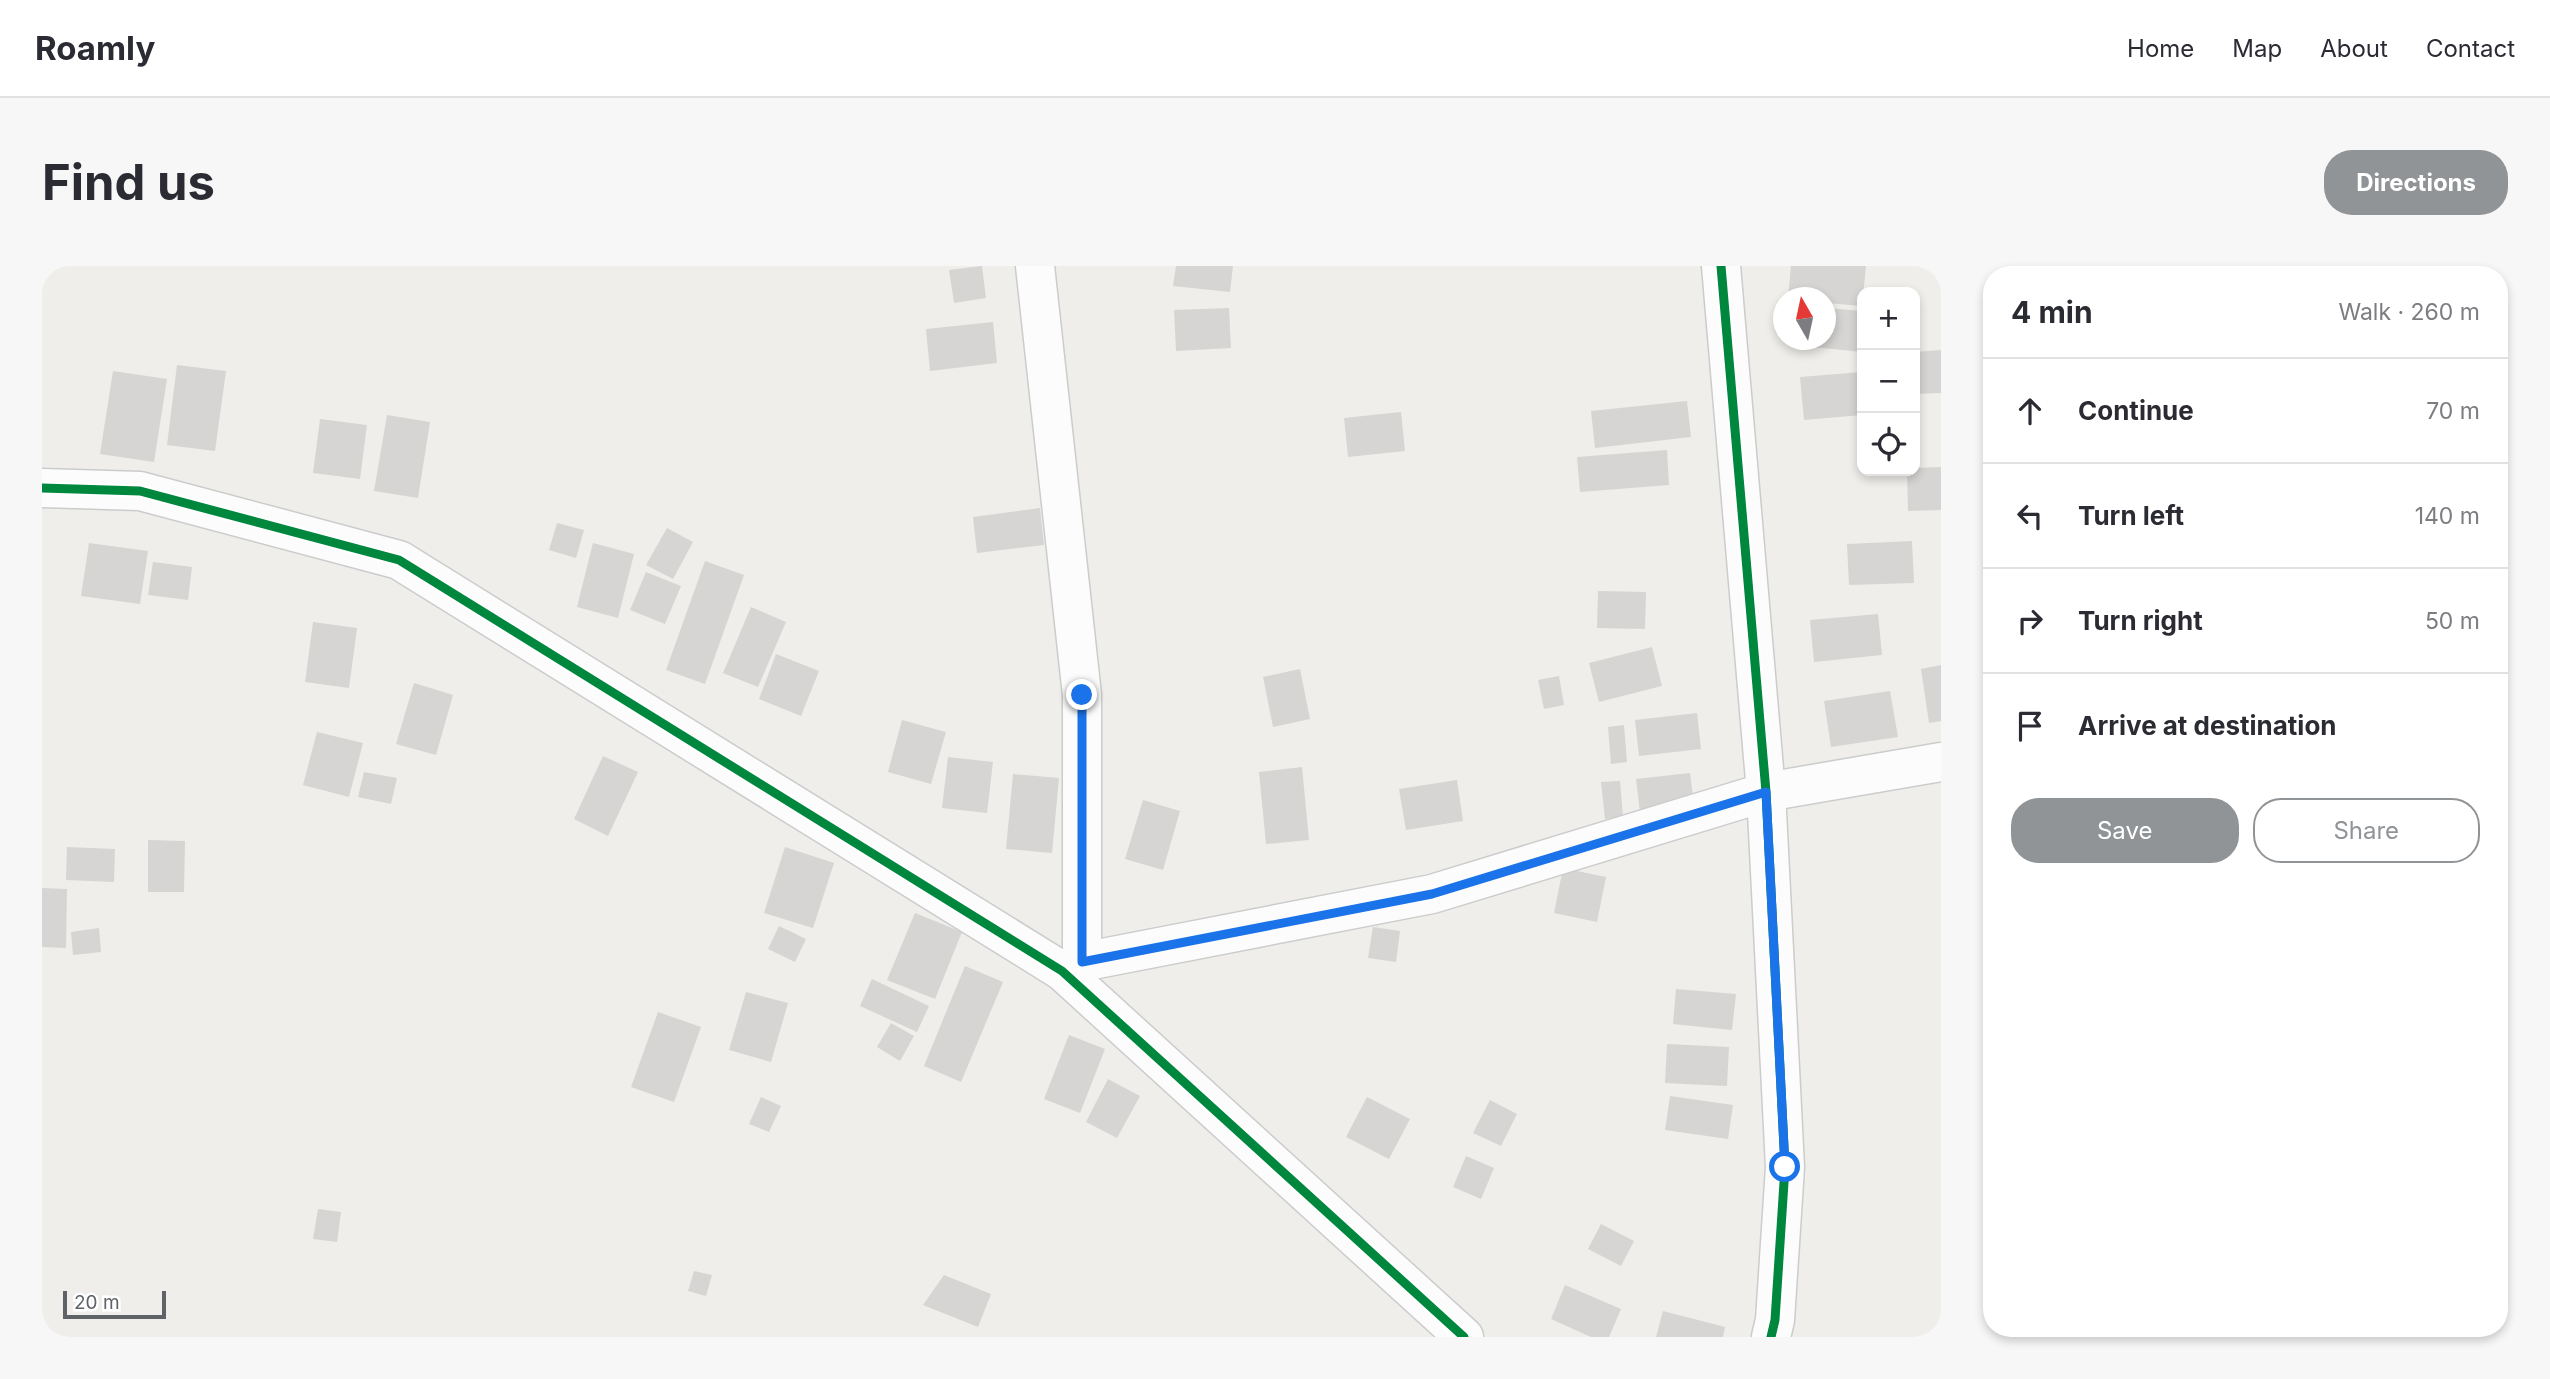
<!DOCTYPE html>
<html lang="en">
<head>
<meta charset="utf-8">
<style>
	body { margin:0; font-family:Inter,sans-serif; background:#f7f7f7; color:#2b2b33 }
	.controls { position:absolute; right:21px; top:21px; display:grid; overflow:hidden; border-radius:14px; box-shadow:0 4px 10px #0003 }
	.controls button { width:63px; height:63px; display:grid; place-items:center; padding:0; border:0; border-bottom:2px solid #e1e1e2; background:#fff; color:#2b2b33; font:35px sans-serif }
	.compass { position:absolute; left:1731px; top:21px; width:63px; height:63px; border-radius:50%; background:#fff; box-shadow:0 4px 10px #0003; rotate:351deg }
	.scale { position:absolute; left:21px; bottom:18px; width:103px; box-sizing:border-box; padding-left:7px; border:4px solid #5f6368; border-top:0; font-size:19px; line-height:24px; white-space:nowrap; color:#5f6368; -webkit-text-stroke:5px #fff; paint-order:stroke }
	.stop { position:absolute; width:21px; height:21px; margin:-16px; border:5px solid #1a73e8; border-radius:50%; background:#fff }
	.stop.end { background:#1a73e8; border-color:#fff; box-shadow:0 2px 7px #0008 }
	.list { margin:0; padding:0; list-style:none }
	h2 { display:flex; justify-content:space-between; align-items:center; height:91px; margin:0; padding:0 28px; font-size:30px }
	h2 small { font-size:23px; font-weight:400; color:#7c7c81 }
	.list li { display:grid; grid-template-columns:46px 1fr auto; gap:21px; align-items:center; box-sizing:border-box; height:105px; padding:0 28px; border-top:2px solid #e1e1e2 }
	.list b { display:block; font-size:26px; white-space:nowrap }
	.list em { font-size:23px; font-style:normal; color:#7c7c81 }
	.actions { display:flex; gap:14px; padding:21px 28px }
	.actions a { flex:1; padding:16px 0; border:2px solid #919496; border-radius:28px; text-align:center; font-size:24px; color:#919496 }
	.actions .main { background:#919496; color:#fff }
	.icon { flex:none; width:38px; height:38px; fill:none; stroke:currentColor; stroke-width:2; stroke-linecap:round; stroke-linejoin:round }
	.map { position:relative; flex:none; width:1899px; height:1071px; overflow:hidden; border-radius:28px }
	header { display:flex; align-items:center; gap:42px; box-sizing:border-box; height:98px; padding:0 35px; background:#fff; border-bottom:2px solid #e1e1e2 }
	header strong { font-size:33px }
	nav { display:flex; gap:38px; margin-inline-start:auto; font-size:24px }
	.intro { display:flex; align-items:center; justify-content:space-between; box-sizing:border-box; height:168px; padding:0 42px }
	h1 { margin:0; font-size:49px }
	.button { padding:18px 32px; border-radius:28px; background:#919496; color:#fff; font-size:24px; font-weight:700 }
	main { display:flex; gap:42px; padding:0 42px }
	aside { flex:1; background:#fff; border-radius:28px; box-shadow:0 4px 10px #0003 }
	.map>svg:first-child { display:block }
	.building { fill:#d6d5d3 }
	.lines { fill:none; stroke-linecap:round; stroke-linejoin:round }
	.minor-casing { stroke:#cbcccc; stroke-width:41 }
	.minor { stroke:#fdfcfc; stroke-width:38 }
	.cycleway-casing { stroke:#fff; stroke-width:13 }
	.cycleway { stroke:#00873e; stroke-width:9 }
	.route { stroke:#1a73e8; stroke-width:9 }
</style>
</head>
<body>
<header>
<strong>Roamly</strong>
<nav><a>Home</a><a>Map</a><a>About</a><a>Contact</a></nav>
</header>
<div class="intro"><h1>Find us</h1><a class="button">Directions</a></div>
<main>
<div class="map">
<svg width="1899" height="1071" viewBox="0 0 1899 1071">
	<rect width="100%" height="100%" fill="#efeeea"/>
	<g class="building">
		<path d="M940 0 944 32 912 37 907 4Z"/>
		<path d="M1134 0H1191L1188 26 1131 20Z"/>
		<path d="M1749 0H1824L1820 40 1784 37V32H1746Z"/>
		<path d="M1187 42 1189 82 1134 85 1132 44Z"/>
		<path d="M1784 42 1820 45V86L1760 80 1761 74H1784Z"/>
		<path d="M951 56 955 97 888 105 884 63Z"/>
		<path d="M1899 84V127L1873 128V86Z"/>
		<path d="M135 99 184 105 173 185 125 179Z"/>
		<path d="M71 105 125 113 112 196 58 188Z"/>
		<path d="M1820 106V149L1762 154 1758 111Z"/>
		<path d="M1645 135 1649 171 1553 182 1549 145Z"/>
		<path d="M1359 146 1363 185 1306 191 1302 152Z"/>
		<path d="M345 149 388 156 376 232 332 225Z"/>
		<path d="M278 153 325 159 318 213 271 207Z"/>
		<path d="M1625 184 1627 219 1538 226 1535 191Z"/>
		<path d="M1899 201V244L1866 245 1865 205H1873V202Z"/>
		<path d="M998 242 1002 279 935 287 931 251Z"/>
		<path d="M515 257 542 264 534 292 507 284Z"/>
		<path d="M625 262 651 276 631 313 604 299Z"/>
		<path d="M1870 275 1872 317 1807 319 1805 278Z"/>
		<path d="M47 277 106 285 98 338 39 330Z"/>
		<path d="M551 277 592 288 576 352 535 341Z"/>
		<path d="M663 295 702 309 663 418 624 404Z"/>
		<path d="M111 296 150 301 146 334 106 329Z"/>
		<path d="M604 306 639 320 623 358 588 344Z"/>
		<path d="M1556 325 1604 326 1603 363 1555 362Z"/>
		<path d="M709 341 744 356 716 421 681 407Z"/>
		<path d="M1836 348 1840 389 1772 396 1768 354Z"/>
		<path d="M271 356 315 362 307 422 263 416Z"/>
		<path d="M1610 381 1620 420 1557 436 1547 397Z"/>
		<path d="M734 388 777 405 759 450 717 433Z"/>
		<path d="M1899 399V455L1887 457 1879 403Z"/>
		<path d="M1258 403 1268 453 1231 461 1221 411Z"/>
		<path d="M1517 410 1522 439 1502 443 1496 414Z"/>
		<path d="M372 417 411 429 394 489 354 478Z"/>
		<path d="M1848 425 1856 471 1789 481 1782 435Z"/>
		<path d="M1655 447 1659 483 1597 490 1593 454Z"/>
		<path d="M860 454 904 466 889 518 846 506Z"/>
		<path d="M1582 459 1585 496 1569 498 1566 461Z"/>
		<path d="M275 466 321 477 307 531 261 519Z"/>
		<path d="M561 490 596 506 566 570 532 553Z"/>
		<path d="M906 491 951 496 945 547 900 542Z"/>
		<path d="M1260 501 1267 574 1224 578 1217 506Z"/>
		<path d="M322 506 355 512 349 538 316 531Z"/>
		<path d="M1648 507 1652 539 1598 546 1594 513Z"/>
		<path d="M971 508 1017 512 1010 587 964 583Z"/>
		<path d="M1415 514 1421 555 1364 564 1357 523Z"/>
		<path d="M1578 515 1581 551 1563 553 1559 516Z"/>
		<path d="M1101 534 1138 545 1121 604 1083 593Z"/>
		<path d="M106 574 143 575 142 626H106Z"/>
		<path d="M25 581 73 583 72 616 24 614Z"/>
		<path d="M743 581 792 597 771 662 722 647Z"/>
		<path d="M1521 602 1564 611 1555 656 1512 647Z"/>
		<path d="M0 622 25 623 24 682 0 681Z"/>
		<path d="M873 647 920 666 893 733 845 714Z"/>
		<path d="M737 660 764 673 753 696 726 683Z"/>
		<path d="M1331 661 1358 665 1354 696 1326 692Z"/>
		<path d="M57 662 59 686 31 689 29 666Z"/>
		<path d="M923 700 961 716 919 816 882 800Z"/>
		<path d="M830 713 887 740 875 766 818 740Z"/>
		<path d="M1634 723 1694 728 1690 764 1631 758Z"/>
		<path d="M704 726 746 737 729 796 687 784Z"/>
		<path d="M616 746 659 761 632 836 589 821Z"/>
		<path d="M849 757 872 770 858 795 835 781Z"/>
		<path d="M1027 769 1063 783 1038 847 1002 833Z"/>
		<path d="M1625 778 1687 781 1685 820 1623 817Z"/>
		<path d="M1066 813 1098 830 1075 872 1044 856Z"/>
		<path d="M1628 830 1691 839 1686 873 1623 864Z"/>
		<path d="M719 831 739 840 727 866 707 858Z"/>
		<path d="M1325 831 1368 853 1347 893 1304 871Z"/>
		<path d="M1448 834 1475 848 1459 880 1431 867Z"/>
		<path d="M1424 890 1452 902 1439 933 1411 921Z"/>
		<path d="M276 943 299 946 295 976 271 973Z"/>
		<path d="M1559 958 1592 975 1579 1000 1546 983Z"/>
		<path d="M652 1005 670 1009 664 1030 646 1025Z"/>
		<path d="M902 1009 949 1028 936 1061 881 1039Z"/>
		<path d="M1523 1019 1579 1043 1567 1071H1549L1509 1053Z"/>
		<path d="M1621 1045 1683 1061 1681 1071H1614Z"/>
	</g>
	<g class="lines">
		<g class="minor-casing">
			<g id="minor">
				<path d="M993 0 1040 429V696"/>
				<path d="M1679 0 1724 526 1743 901 1733 1054 1729 1071"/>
				<path d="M0 222 98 225 357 294 1020 705 1422 1071"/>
				<path d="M1020 705 1040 696 1390 628 1724 526 1899 496"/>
			</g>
		</g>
		<use href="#minor" class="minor"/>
		<g class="cycleway-casing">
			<g id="cycleway">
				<path d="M1679 0 1724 526 1743 901 1733 1054 1729 1071"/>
				<path d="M0 222 98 225 357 294 1020 705 1422 1071"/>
			</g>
		</g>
		<use href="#cycleway" class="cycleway"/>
	</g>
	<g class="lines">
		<path class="route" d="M1040 429V696L1390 628 1724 526 1743 901"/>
	</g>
</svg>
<div class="controls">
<button>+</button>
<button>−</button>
<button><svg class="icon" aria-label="locate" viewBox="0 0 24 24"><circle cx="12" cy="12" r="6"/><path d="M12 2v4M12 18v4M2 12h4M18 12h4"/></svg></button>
</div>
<svg class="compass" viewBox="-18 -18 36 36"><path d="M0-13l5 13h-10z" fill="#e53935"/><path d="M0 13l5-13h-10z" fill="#7c7c81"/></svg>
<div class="scale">20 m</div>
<div class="stop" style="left:1743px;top:901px"></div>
<div class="stop end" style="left:1040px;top:429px"></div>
</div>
<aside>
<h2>4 min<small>Walk · 260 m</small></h2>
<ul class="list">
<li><svg class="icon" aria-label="ahead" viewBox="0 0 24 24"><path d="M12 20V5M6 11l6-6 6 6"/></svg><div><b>Continue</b></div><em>70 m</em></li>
<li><svg class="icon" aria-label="left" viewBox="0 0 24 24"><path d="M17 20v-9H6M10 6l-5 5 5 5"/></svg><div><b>Turn left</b></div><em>140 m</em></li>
<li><svg class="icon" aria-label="right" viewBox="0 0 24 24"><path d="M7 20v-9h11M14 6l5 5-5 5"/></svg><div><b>Turn right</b></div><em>50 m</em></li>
<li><svg class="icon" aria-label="arrive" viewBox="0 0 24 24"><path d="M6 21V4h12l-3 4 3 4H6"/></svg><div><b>Arrive at destination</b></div></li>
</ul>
<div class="actions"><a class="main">Save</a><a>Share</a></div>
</aside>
</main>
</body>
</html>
